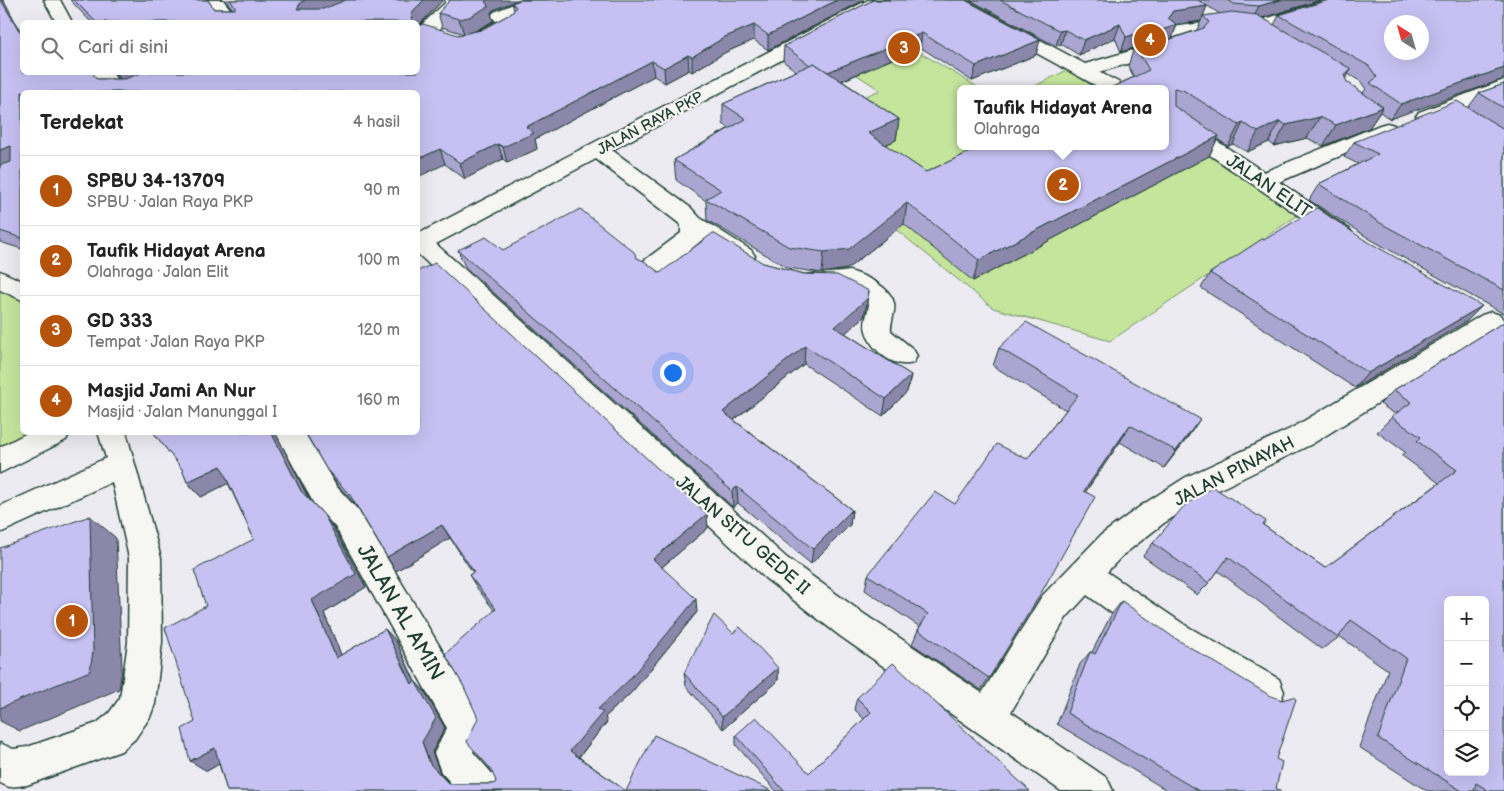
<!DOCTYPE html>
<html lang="id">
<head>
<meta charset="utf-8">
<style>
	body { margin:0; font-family:"Balsamiq Sans",sans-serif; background:#f2f2f2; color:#222 }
	.controls { position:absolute; right:15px; bottom:15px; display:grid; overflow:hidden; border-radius:8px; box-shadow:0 5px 20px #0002 }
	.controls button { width:45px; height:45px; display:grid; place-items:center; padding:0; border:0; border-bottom:1px solid #e0e0e0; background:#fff; color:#222; font:25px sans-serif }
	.compass { position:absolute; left:1384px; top:15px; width:45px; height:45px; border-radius:50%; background:#fff; box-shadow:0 5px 20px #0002; rotate:323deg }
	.you { position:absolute; left:672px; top:372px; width:18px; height:18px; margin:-12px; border:4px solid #fff; border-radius:50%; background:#1a73e8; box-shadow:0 0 0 8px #1a73e833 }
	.badge { display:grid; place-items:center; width:32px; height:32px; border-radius:50%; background:#b45309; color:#fff; font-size:16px; font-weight:700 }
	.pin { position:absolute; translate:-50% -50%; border:2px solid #fff; box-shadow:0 1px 5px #0006 }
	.popup { position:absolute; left:957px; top:85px; width:212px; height:65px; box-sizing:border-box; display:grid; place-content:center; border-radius:8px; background:#fff; filter:drop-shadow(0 1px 4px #0005); font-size:16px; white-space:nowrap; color:#767676 }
	.popup b { font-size:19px; color:#222 }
	.popup::after { content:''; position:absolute; left:50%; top:100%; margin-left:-10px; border:10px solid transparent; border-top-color:#fff }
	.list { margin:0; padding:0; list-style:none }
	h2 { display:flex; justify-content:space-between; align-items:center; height:65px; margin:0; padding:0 20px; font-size:21px }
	h2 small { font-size:16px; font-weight:400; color:#767676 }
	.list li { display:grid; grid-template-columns:32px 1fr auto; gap:15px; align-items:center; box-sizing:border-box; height:70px; padding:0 20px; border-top:1px solid #e0e0e0 }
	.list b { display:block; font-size:19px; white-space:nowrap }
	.list p { margin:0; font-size:16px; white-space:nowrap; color:#767676 }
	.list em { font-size:16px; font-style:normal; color:#767676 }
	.icon { flex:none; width:28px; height:28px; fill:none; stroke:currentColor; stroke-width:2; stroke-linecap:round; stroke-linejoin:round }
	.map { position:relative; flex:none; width:1504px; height:791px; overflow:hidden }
	.search { position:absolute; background:#fff; box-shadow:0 5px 20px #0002; left:20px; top:20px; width:400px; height:55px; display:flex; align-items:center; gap:12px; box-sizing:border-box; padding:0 18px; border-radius:8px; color:#767676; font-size:19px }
	.panel { position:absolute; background:#fff; box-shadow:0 5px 20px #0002; left:20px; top:90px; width:400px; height:345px; border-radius:8px }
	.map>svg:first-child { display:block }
	.green { fill:#c5e59d; stroke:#729168 }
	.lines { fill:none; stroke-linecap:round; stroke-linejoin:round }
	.minor-casing { stroke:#1f3d34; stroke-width:3 }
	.minor { fill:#f6f6f2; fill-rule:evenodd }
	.wall { fill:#aba6d1; stroke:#1f3d34; fill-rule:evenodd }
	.shaded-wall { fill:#8b87aa; stroke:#1f3d34 }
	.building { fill:#c7c1f3; stroke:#1f3d34; fill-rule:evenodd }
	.labels { text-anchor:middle; stroke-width:4.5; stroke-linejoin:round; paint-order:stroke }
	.far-street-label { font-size:15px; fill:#1f3d34; stroke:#f6f6f2 }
	.street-label { font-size:18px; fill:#1f3d34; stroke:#f6f6f2 }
	.near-street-label { font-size:21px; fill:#1f3d34; stroke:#f6f6f2 }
</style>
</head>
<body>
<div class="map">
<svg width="1504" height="791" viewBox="0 0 1504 791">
	<rect width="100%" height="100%" fill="#edebf2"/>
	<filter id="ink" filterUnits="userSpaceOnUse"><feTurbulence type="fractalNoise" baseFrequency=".02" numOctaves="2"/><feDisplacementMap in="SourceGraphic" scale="10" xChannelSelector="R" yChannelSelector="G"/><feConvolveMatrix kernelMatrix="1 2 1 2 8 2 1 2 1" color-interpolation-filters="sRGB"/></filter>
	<g filter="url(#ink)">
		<g class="green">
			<path d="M874 25 981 89H960V146H1166V129L1303 212 1110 341 993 308 851 193 817 117 880 90 816 48Z"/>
			<path d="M1067 70 1098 89H1028H1029Z"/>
			<path d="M0 271 22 280V432L33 433 0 449Z"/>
		</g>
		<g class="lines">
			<g class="minor-casing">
				<g id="minor">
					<path d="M44 0H60L72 22H56Z"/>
					<path d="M206 0H223L241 22H223Z"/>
					<path d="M445 0H461L462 4C453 18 435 37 418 40V28L445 3Z"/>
					<path d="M523 0H546L544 4 512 17 517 22 514 26 488 40H476L473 36 476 32 496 21 491 16 494 12Z"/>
					<path d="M868 0H889L887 4 612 150 691 208 700 218 751 250 755 256 751 262C733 267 717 250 702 240L659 275 650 277 641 275 638 269 641 263 681 233V225L596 159 436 244 787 558 864 614 982 693 1042 596 1101 535 1142 505 1186 477 1292 428 1482 315 1491 312 1500 315 1504 321 1500 327 1312 444 1208 495 1164 523 1123 555 1107 572 1185 625 1279 679 1284 692 1279 705 1266 710 1253 705 1161 649 1087 595 1066 618 1011 712 1107 778 1113 791H1061L840 636 765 578 418 254V234Z"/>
					<path d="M945 0H966L1085 64 1137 49 1143 51 1175 41 1164 32 1167 28 1173 27 1223 20 1252 23 1327 0H1352L1350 4 1252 33 1223 30 1190 35 1198 42 1195 46 1150 61H1137L1099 72 1124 85 1126 89H1102L947 4Z"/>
					<path d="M92 72H111L127 92H107Z"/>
					<path d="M1504 80V93L1433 120 1426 122 1419 120 1416 116 1419 112Z"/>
					<path d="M1166 110 1173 112 1264 172 1380 125 1387 123 1394 125 1397 129 1394 133 1279 182 1349 229 1353 234 1349 239 1341 242 1333 239 1166 125Z"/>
					<path d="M0 271 22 281V300L0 290Z"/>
					<path d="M849 271C864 275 890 286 894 303 896 312 890 322 891 331L913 349 917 356 913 363C895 369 871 351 866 331 863 323 868 313 869 304L863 298 846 288C831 292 817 292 801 288L798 282 801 276C817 272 833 274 849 271Z"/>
					<path d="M29 432H70L66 440 0 473V447Z"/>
					<path d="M98 432H126L161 558 162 642 155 704 150 717 135 739 121 751 27 785 9 787 0 783V743L13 749 27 747 97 723 109 713 120 698 128 642 129 558 112 482 0 533V506L106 458Z"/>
					<path d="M275 432H304L336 486 358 510 470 697 484 729 473 752 496 778 502 791H458L441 772 434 753 447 728 444 723 336 528 314 504Z"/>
				</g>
			</g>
			<use href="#minor" class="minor"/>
		</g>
		<g class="wall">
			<path d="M0 0H3L7 6 22 72 97 79H119L114 72H292L300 74 305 72H418L458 35 464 34 442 27 438 13 493 10 491 13 493 21 474 31 481 30 512 13 514 10 512 3 864 0 768 50 754 40 726 52 692 72 689 70 665 83 654 76 535 139 537 149 507 163 503 159 465 179 445 164 418 92H22V249L0 242Z"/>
			<path d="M70 0H208L214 9H233L225 0H443L418 26V22H91Z"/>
			<path d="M873 0 1036 55 972 81 920 47 842 81 899 119 896 140 885 145 926 172 1134 77 1128 66 1134 48 1121 52 1115 38 1079 55 1061 44 1056 46 970 0H1321L1262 18 1274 25 1279 15 1504 0 1390 119 1380 112 1369 128 1323 146 1307 138 1274 146 1269 142 1247 152 1233 144 1228 146 1217 139 1209 156 973 281 904 224 847 269 822 273 788 268 707 220 706 201 676 180 674 160 729 128 723 124V104L796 71 783 61 784 46ZM1206 5 1220 14 1203 16 1207 6ZM1201 21 1197 30 1172 38 1177 25H1176ZM1348 74 1360 81 1366 89 1363 93 1347 82 1345 79Z"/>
			<path d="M1504 84V314L1370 239 1309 200 1319 184 1358 164 1344 157 1354 142 1468 108 1479 93Z"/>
			<path d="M1264 240 1467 321 1355 388 1201 288 1210 273Z"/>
			<path d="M458 250H503L637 258 660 273 763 263 869 291 864 317 845 333 911 375 907 392 883 416 804 364 734 420 852 510 850 525 811 564 738 503 733 507 465 267Z"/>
			<path d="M1504 322V791H1427L1359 747 1388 670 1339 636 1338 638 1322 649 1218 571 1209 583 1197 595 1143 556 1153 543 1263 525 1325 568 1439 483 1401 455 1405 452 1377 432 1395 414 1380 404 1394 390Z"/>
			<path d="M999 348 1188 437 1164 468 1120 442 1086 491 1041 593 981 690 912 644 918 630 920 627 865 590 868 575 955 504 1027 459 1066 410 993 366Z"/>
			<path d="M153 432H275L310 500 324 515 334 529 366 587 324 613 341 655 385 629 396 641 415 681 425 692 445 728 432 752 440 773 450 784H494L496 781 478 718 494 610 477 588 469 575 473 573 450 538 396 571 355 504 338 485 327 470 708 528 662 567 697 612 632 692 605 717 607 722 579 757 626 791H772H227L219 764 207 771 195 722 206 606 254 539 228 483 201 497 187 482 182 469Z"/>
			<path d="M1122 601 1276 759V788L1281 791H1168L1057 724 1080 664 1090 652H1092L1111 615Z"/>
			<path d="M733 633 778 668V681L723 729 686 686 684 673Z"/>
			<path d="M857 698 1030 791H776L736 745V735L809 773 864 719 854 709Z"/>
		</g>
		<g class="shaded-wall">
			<path d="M1 0H3L7 6 22 34V36L18 29Z"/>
			<path d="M305 0H347L304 22 297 9 301 2Z"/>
			<path d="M424 0H443L418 26V22H411L412 12Z"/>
			<path d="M487 0H518L493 10 491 13 493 21 473 32 464 34 459 19Z"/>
			<path d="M837 0H864L768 50V35Z"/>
			<path d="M1280 0H1321L1252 21 1259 6Z"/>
			<path d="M1207 6 1201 21 1167 26 1177 25 1171 40 1143 49 1149 34 1168 18 1173 11Z"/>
			<path d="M1120 24 1115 38 1079 55 1084 40Z"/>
			<path d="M754 25V40L726 52 692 72V57L725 37Z"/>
			<path d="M1065 30 1061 44 1056 46 1060 31Z"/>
			<path d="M1142 32 1136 47 1135 46 1134 48 1121 52 1126 37Z"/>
			<path d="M922 33 920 47 822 89 823 74Z"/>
			<path d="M1040 40 1036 55 972 81 976 66Z"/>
			<path d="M688 55 689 70 665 83 664 68Z"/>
			<path d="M652 61 654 76 535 139 537 149 507 163 503 147 526 127Z"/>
			<path d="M1504 68V79L1390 119 1401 104Z"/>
			<path d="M1351 69 1339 90 1344 75Z"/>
			<path d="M116 72H149L122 82Z"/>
			<path d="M1383 107 1369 128 1323 146 1336 125Z"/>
			<path d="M1320 117 1307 138 1274 146 1286 125Z"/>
			<path d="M899 119 896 140 865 154 868 133Z"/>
			<path d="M1280 121 1269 142 1247 152 1258 132Z"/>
			<path d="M1243 123 1233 144 1228 146 1239 125Z"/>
			<path d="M1219 136 1209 156 973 281 979 260Z"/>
			<path d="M498 144 503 159 465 179 460 163Z"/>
			<path d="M11 146 22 161 0 169V150Z"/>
			<path d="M440 149 445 164 418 177V159Z"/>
			<path d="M907 203 904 224 847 269 822 273 824 252Z"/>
			<path d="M869 291 864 317 833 344 835 327Z"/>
			<path d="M1482 306 1467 321 1355 388 1368 373Z"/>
			<path d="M805 346 804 364 724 428 723 412Z"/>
			<path d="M911 375 907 392 883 416 886 399Z"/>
			<path d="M1200 419 1188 437 1164 468 1176 451Z"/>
			<path d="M1130 425 1120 442 1075 507 1084 491Z"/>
			<path d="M271 432H275L312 505 301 491Z"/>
			<path d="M221 466 233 481 201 497 187 482Z"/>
			<path d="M737 487 738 503 733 507 732 491Z"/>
			<path d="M852 510 850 525 811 564 813 549Z"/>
			<path d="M707 514 708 528 656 572 653 559Z"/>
			<path d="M324 515 334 529 366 587 324 613 347 669 336 658 312 600Z"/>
			<path d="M90 516 116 538 122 669 119 689 20 731 0 721V708Z"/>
			<path d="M442 525 450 538 396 571 387 557Z"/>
			<path d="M696 599 697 612 632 692 605 717 607 722 576 760 570 751 598 709Z"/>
			<path d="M385 629 396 641 421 695 412 684Z"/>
			<path d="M778 668V681L723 729 722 717Z"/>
			<path d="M415 681 425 692 445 728 432 752 440 773 456 791 430 764 422 742Z"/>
			<path d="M215 748 231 757 207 771 190 761Z"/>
		</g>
		<g class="building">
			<path d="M0 0H1L18 29 22 34V72H92L97 79H125L144 72H292L300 74 307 72H418V26L423 24 458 35 481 30 512 13 516 7 512 3 520 0H837L768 35 754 25 725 37 692 57 688 55 664 68 652 61 526 127 534 133 503 147 498 144 460 163 440 149 418 159V92H22V238L0 231V165L11 162V146L0 150Z"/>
			<path d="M74 0H208L214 9H235V6L230 0H305L301 2 297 9H323L346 0H424L412 12 411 22H96Z"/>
			<path d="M450 0H487L485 2 489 6 469 17 459 19 438 13Z"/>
			<path d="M873 0H965L1040 40 976 66 922 33 828 72 814 63 810 65 784 46Z"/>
			<path d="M1000 0H1198L1207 6 1173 11 1168 18 1177 25 1149 34 1142 32 1126 37 1120 24 1084 40 1065 30 1060 31Z"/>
			<path d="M1228 0H1280L1259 6 1234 4Z"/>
			<path d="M1329 0H1504V68L1401 104 1370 83 1377 77 1369 66 1279 15ZM1392 22H1422V52H1392Z"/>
			<path d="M1232 12 1257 15 1351 69 1344 75 1347 82 1383 107 1336 125 1320 117 1286 125 1280 121 1258 132 1243 123 1239 125 1183 90 1174 88V106L1219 136 979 260 907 203 849 249 824 252 789 247 706 199 721 190 674 160 746 119 723 104 814 63 899 119 868 133 926 172 983 146H1166V89H1109L1149 70 1135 46 1159 43 1204 28 1209 22 1203 16Z"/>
			<path d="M1504 84V108L1479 93Z"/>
			<path d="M1457 101 1504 129V290L1382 224 1319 184 1378 154 1354 142Z"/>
			<path d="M1317 208 1363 239 1482 306 1368 373 1210 273 1262 239 1264 240Z"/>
			<path d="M580 209 634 252 637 258 644 261 660 273 713 233 763 263 804 274 837 275 869 291 867 299 835 327 911 375 886 399 805 346 723 412 852 510 813 549 737 487 732 491 458 250 486 237 503 250Z"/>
			<path d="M435 263 707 514 653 559 696 599 628 681 598 709 603 712 570 751 626 791 654 735 772 791H227L215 748 190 761 182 729 195 722 165 628 206 606 194 570 254 539 221 466 187 482 182 469 153 432H271L301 491 324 515 356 574 312 600 336 658 385 629 412 684 415 681 436 718 422 742 430 764 449 784H494L496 781 490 768 467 742 478 718 463 685 445 654 496 609 469 575 474 572 442 525 387 557 350 495 327 470 305 432H418V271Z"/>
			<path d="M1026 322 1200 419 1176 451 1130 425 1084 491 1095 497 1041 593 989 678 918 630 928 614 868 575 935 492 955 504 997 444 1027 459 1078 395 999 348Z"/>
			<path d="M1504 322V791H1489L1476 783 1474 791H1462L1378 738 1406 658 1351 620 1338 638 1228 557 1209 583 1153 543 1184 506 1213 487 1266 521 1263 525 1325 568 1457 470 1417 441 1421 437 1391 417 1412 402 1394 390ZM1448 600H1485V772H1448Z"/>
			<path d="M90 516 93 651 90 671 0 708V548Z"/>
			<path d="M1122 601 1173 637 1269 695 1282 700 1293 697 1296 699 1276 759 1282 762 1276 788 1281 791H1199L1067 713 1090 652 1095 654Z"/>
			<path d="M714 615 733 633 740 627 778 668 722 717 684 673Z"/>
			<path d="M893 663 1030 791H883L882 790 881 791H784L736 735 756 717 809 773 871 712 857 698Z"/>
		</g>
	</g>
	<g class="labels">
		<g class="far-street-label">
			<text transform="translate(650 123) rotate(-28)" y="5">JALAN RAYA PKP</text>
		</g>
		<g class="street-label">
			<text transform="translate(1269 186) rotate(34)" y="6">JALAN ELIT</text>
			<text transform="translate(1234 471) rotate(-27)" y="6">JALAN PINAYAH</text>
			<text transform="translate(743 535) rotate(41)" y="6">JALAN SITU GEDE II</text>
		</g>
		<g class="near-street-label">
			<text transform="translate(401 612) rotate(60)" y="7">JALAN AL AMIN</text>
		</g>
	</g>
</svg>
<div class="controls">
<button>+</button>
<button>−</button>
<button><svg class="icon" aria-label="locate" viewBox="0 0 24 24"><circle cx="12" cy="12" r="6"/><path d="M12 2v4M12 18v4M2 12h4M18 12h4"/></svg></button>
<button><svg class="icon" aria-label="layers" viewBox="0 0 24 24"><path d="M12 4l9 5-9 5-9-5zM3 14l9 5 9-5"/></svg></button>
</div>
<svg class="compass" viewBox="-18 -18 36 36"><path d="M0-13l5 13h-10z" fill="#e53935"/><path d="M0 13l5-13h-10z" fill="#767676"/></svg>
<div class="you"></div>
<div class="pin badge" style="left:72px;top:621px">1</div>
<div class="pin badge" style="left:1063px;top:185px">2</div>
<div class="popup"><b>Taufik Hidayat Arena</b>Olahraga</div>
<div class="pin badge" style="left:904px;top:48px">3</div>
<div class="pin badge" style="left:1150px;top:40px">4</div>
<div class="search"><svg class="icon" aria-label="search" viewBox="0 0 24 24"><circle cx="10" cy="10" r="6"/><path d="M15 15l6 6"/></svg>Cari di sini</div>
<section class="panel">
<h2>Terdekat<small>4 hasil</small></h2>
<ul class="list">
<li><span class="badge">1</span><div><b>SPBU 34-13709</b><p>SPBU · Jalan Raya PKP</p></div><em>90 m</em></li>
<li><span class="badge">2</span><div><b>Taufik Hidayat Arena</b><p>Olahraga · Jalan Elit</p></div><em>100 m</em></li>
<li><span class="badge">3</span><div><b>GD 333</b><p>Tempat · Jalan Raya PKP</p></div><em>120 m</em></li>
<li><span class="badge">4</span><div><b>Masjid Jami An Nur</b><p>Masjid · Jalan Manunggal I</p></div><em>160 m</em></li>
</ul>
</section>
</div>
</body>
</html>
